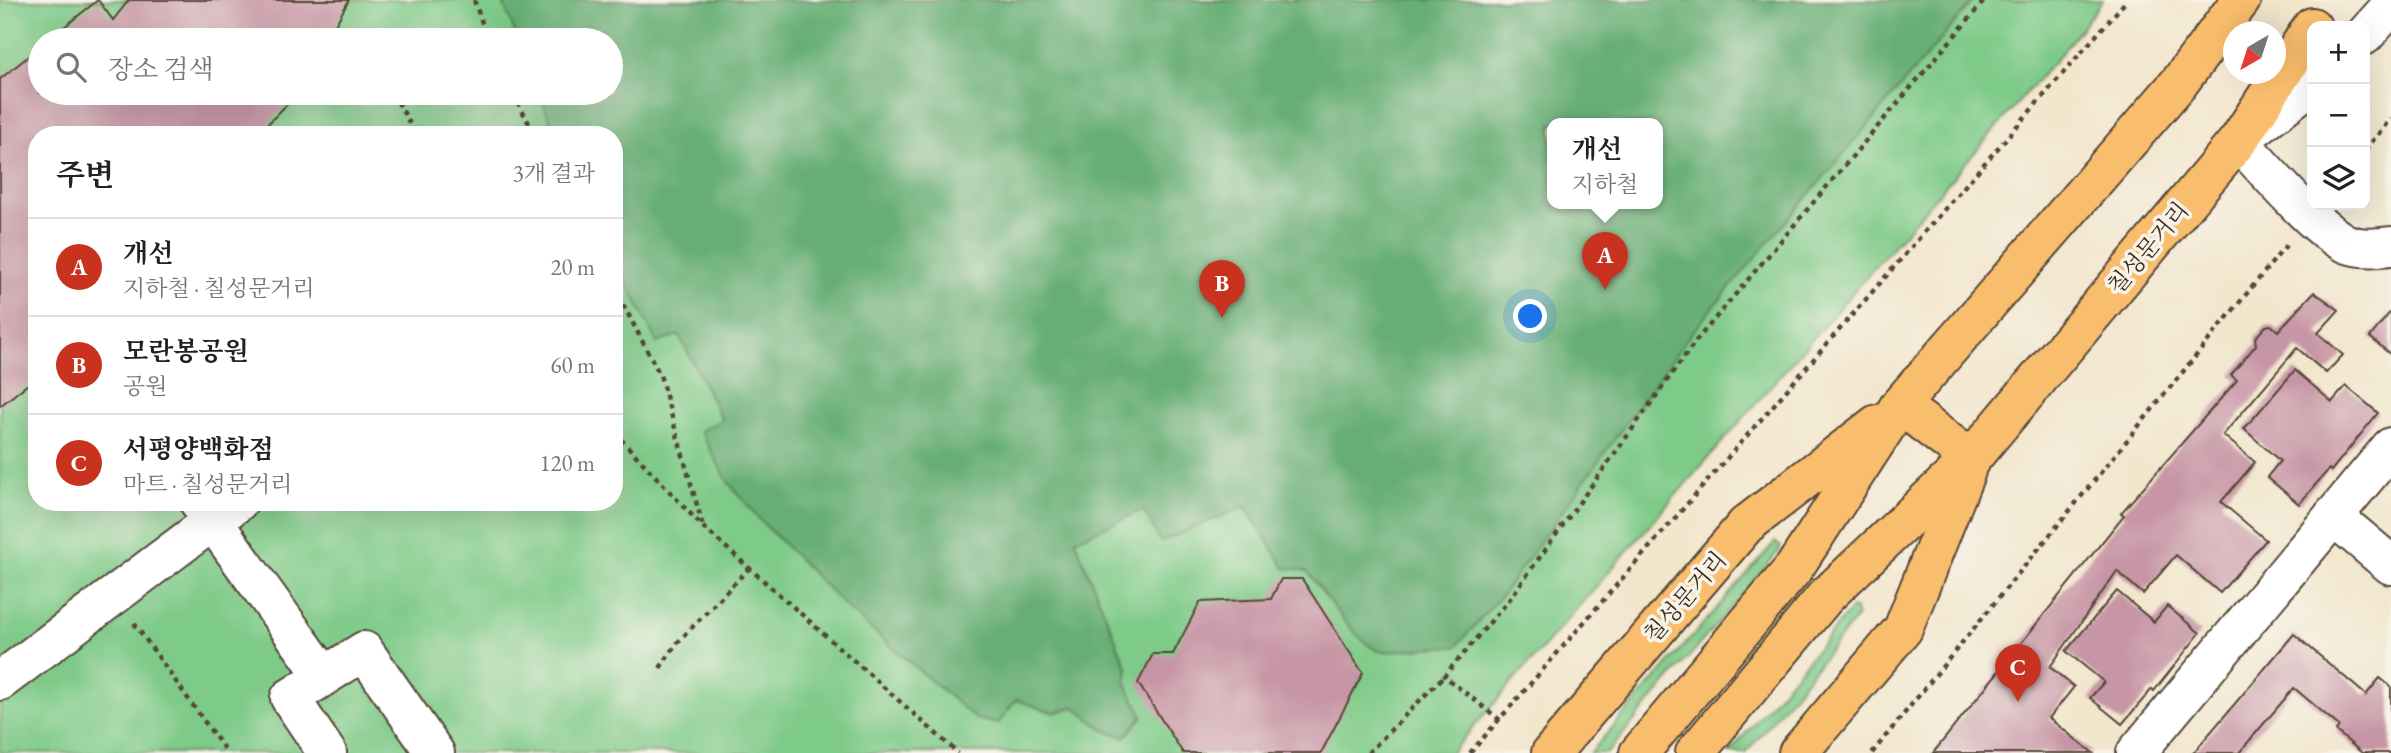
<!DOCTYPE html>
<html lang="ko">
<head>
<meta charset="utf-8">
<style>
	body { margin:0; font-family:"EB Garamond","Noto Serif KR",serif; background:#f2f2f2; color:#222 }
	.controls { position:absolute; right:21px; top:21px; display:grid; overflow:hidden; border-radius:14px; box-shadow:0 7px 28px #0002 }
	.controls button { width:63px; height:63px; display:grid; place-items:center; padding:0; border:0; border-bottom:2px solid #e0e0e0; background:#fff; color:#222; font:35px sans-serif }
	.compass { position:absolute; left:2223px; top:21px; width:63px; height:63px; border-radius:50%; background:#fff; box-shadow:0 7px 28px #0002; rotate:219deg }
	.you { position:absolute; left:1531px; top:317px; width:24px; height:24px; margin:-18px; border:5px solid #fff; border-radius:50%; background:#1a73e8; box-shadow:0 0 0 10px #1a73e833 }
	.badge { display:grid; place-items:center; width:46px; height:46px; border-radius:50%; background:#c8321e; color:#fff; font-size:23px; font-weight:700 }
	.pin { position:absolute; translate:-50% -58px; filter:drop-shadow(0 2px 4px #0008) }
	.pin::after { content:''; position:absolute; top:37px; width:24px; height:21px; background:inherit; clip-path:polygon(0 0,100% 0,50% 100%) }
	.popup { position:absolute; left:1547px; top:118px; width:116px; height:91px; box-sizing:border-box; display:grid; place-content:center; border-radius:14px; background:#fff; filter:drop-shadow(0 2px 5px #0005); font-size:23px; white-space:nowrap; color:#767676 }
	.popup b { font-size:26px; color:#222 }
	.popup::after { content:''; position:absolute; left:50%; top:100%; margin-left:-14px; border:14px solid transparent; border-top-color:#fff }
	.list { margin:0; padding:0; list-style:none }
	h2 { display:flex; justify-content:space-between; align-items:center; height:91px; margin:0; padding:0 28px; font-size:30px }
	h2 small { font-size:23px; font-weight:400; color:#767676 }
	.list li { display:grid; grid-template-columns:46px 1fr auto; gap:21px; align-items:center; box-sizing:border-box; height:98px; padding:0 28px; border-top:2px solid #e0e0e0 }
	.list b { display:block; font-size:26px; white-space:nowrap }
	.list p { margin:0; font-size:23px; white-space:nowrap; color:#767676 }
	.list em { font-size:23px; font-style:normal; color:#767676 }
	.icon { flex:none; width:38px; height:38px; fill:none; stroke:currentColor; stroke-width:2; stroke-linecap:round; stroke-linejoin:round }
	.map { position:relative; flex:none; width:2391px; height:753px; overflow:hidden }
	.search { position:absolute; background:#fff; box-shadow:0 7px 28px #0002; left:28px; top:28px; width:595px; height:77px; display:flex; align-items:center; gap:18px; box-sizing:border-box; padding:0 24px; border-radius:38px; color:#767676; font-size:26px }
	.panel { position:absolute; background:#fff; box-shadow:0 7px 28px #0002; left:28px; top:126px; width:595px; height:385px; border-radius:28px }
	.map>svg:first-child { display:block }
	.green { fill:#7eca88; stroke:#5c7a53; stroke-width:2; fill-rule:evenodd }
	.forest { fill:#66ae74; stroke:#506c49; stroke-width:2; fill-rule:evenodd }
	.building { fill:#c796a6 }
	.lines { fill:none; stroke-linecap:round; stroke-linejoin:round }
	.minor-casing { stroke:#564638; stroke-width:42 }
	.major-casing { stroke:#564638; stroke-width:42 }
	.path { stroke:#564638; stroke-width:4.5; stroke-dasharray:5 5; stroke-linecap:butt }
	.minor { stroke:#fff; stroke-width:38 }
	.major { stroke:#f9be6d; stroke-width:38 }
	.labels { text-anchor:middle; stroke-width:7; stroke-linejoin:round; paint-order:stroke }
	.street-label { font-size:23px; fill:#3b2a1e; stroke:#f7f3e8 }
</style>
</head>
<body>
<div class="map">
<svg width="2391" height="753" viewBox="0 0 2391 753">
	<rect width="100%" height="100%" fill="#f7f3e8"/>
	<filter id="ink" filterUnits="userSpaceOnUse"><feTurbulence type="fractalNoise" baseFrequency=".0143" numOctaves="2"/><feDisplacementMap in="SourceGraphic" scale="14" xChannelSelector="R" yChannelSelector="G"/><feConvolveMatrix kernelMatrix="1 2 1 2 8 2 1 2 1" color-interpolation-filters="sRGB"/></filter>
	<filter id="wash" filterUnits="userSpaceOnUse"><feTurbulence type="fractalNoise" baseFrequency=".00686" numOctaves="4" result="noise"/><feDisplacementMap in="SourceGraphic" scale="28" xChannelSelector="R" yChannelSelector="G"/><feGaussianBlur stdDeviation="1.57" result="paint"/><feColorMatrix in="noise" values="0 0 0 0 0 0 0 0 0 0 0 0 0 0 0 0 0 1.4 0 .05"/><feComposite in="paint" operator="in"/></filter>
	<g filter="url(#wash)">
		<rect width="100%" height="100%" fill="#f2e6cd"/>
		<g class="green">
			<path d="M0 0H2103L2064 50 1451 753H0ZM40 40H611V93H40ZM1552 124H1658V204H1552ZM37 135H614V502H37Z"/>
			<path d="M1775 542 1781 547 1779 551 1607 753H1590Z"/>
			<path d="M1852 608 1856 609 1857 617 1746 753H1729Z"/>
		</g>
		<path class="forest" d="M502 0H1974L1688 337 1505 591 1456 647C1431 645 1410 651 1385 652 1362 653 1322 590 1307 571L1285 568 1245 506 1161 542 1143 510 1075 540 1128 670 1126 684 1143 716 1125 737 1104 730 1074 707 1054 713 1016 700 998 724 976 719 850 611 759 519 728 482 700 431 722 420 679 335 657 343 614 256V135H556L539 93H611V40H518ZM1552 124H1658V204H1552Z"/>
		<g id="blocks">
			<g class="building">
				<path d="M98 0 113 20 129 0H349L327 40H48Z"/>
				<path d="M40 47V93H298L257 135H37V377L0 406V79Z"/>
				<path d="M2314 292 2339 310 2318 333 2343 355 2326 373 2297 348 2223 435 2255 462 2221 502 2266 540 2220 593 2176 555 2143 594 2117 571 2050 667 2074 687 2049 718 2093 753H1933L2124 515 2121 513 2237 380 2231 375 2256 345 2255 338 2266 326 2271 325 2278 331Z"/>
				<path d="M2391 311V355L2370 337Z"/>
				<path d="M2295 370 2332 402 2346 386 2378 413 2331 471 2329 469 2299 504 2267 477 2280 461 2244 429Z"/>
				<path d="M1281 579H1302L1363 673 1321 753H1183L1138 683 1153 654H1173L1200 602 1271 599Z"/>
				<path d="M2117 591 2154 622 2167 606 2200 633 2154 691 2152 689 2122 724 2090 698 2104 682 2066 651Z"/>
				<path d="M2294 634 2366 695 2380 678 2391 687V753H2362L2336 731 2339 726 2294 688 2239 753H2193Z"/>
			</g>
		</g>
	</g>
	<g filter="url(#ink)">
		<use href="#blocks" fill-opacity="0" stroke="#564638" stroke-width="2"/>
		<g class="lines">
			<g class="minor-casing">
				<g id="minor">
					<path d="M2365 35 2391 6"/>
					<path d="M2312 84 2238 141C2267 170 2309 223 2343 242 2356 249 2377 248 2391 246"/>
					<path d="M199 502 324 676"/>
					<path d="M2333 516 2391 565"/>
					<path d="M0 681 238 502"/>
					<path d="M327 753 290 698 364 651 435 753"/>
					<path d="M2136 753 2391 447"/>
				</g>
			</g>
			<g class="major-casing">
				<g id="major">
					<path d="M1900 405 1971 459"/>
					<path d="M1551 753 1746 525 1877 424"/>
					<path d="M1639 753 1794 568 1900 405 2179 83 2241 0"/>
					<path d="M1695 753 1826 596 1971 459 2238 141 2312 27"/>
					<path d="M1798 753 1903 629 1966 471"/>
				</g>
			</g>
			<g class="path">
				<path d="M474 0 488 40"/>
				<path d="M393 93 416 135"/>
				<path d="M513 93 535 135"/>
				<path d="M2365 150 2391 119"/>
				<path d="M614 287 660 375 703 526"/>
				<path d="M614 432 703 527 958 753"/>
				<path d="M134 623 227 753"/>
				<path d="M660 668 678 642 749 568"/>
				<path d="M1500 720 1444 676 1509 600 1695 342 1985 0"/>
				<path d="M1368 753 1444 676"/>
				<path d="M1470 753 2127 0"/>
				<path d="M1872 753 2288 243"/>
			</g>
			<use href="#minor" class="minor"/>
			<use href="#major" class="major"/>
		</g>
	</g>
	<g class="labels">
		<g class="street-label">
			<text transform="translate(2148 248) rotate(-50)" y="8">칠성문거리</text>
			<text transform="translate(1685 597) rotate(-49)" y="8">칠성문거리</text>
		</g>
	</g>
</svg>
<div class="controls">
<button>+</button>
<button>−</button>
<button><svg class="icon" aria-label="layers" viewBox="0 0 24 24"><path d="M12 4l9 5-9 5-9-5zM3 14l9 5 9-5"/></svg></button>
</div>
<svg class="compass" viewBox="-18 -18 36 36"><path d="M0-13l5 13h-10z" fill="#e53935"/><path d="M0 13l5-13h-10z" fill="#767676"/></svg>
<div class="you"></div>
<div class="pin badge" style="left:1605px;top:290px">A</div>
<div class="popup"><b>개선</b>지하철</div>
<div class="pin badge" style="left:1222px;top:318px">B</div>
<div class="pin badge" style="left:2018px;top:702px">C</div>
<div class="search"><svg class="icon" aria-label="search" viewBox="0 0 24 24"><circle cx="10" cy="10" r="6"/><path d="M15 15l6 6"/></svg>장소 검색</div>
<section class="panel">
<h2>주변<small>3개 결과</small></h2>
<ul class="list">
<li><span class="badge">A</span><div><b>개선</b><p>지하철 · 칠성문거리</p></div><em>20 m</em></li>
<li><span class="badge">B</span><div><b>모란봉공원</b><p>공원</p></div><em>60 m</em></li>
<li><span class="badge">C</span><div><b>서평양백화점</b><p>마트 · 칠성문거리</p></div><em>120 m</em></li>
</ul>
</section>
</div>
</body>
</html>
